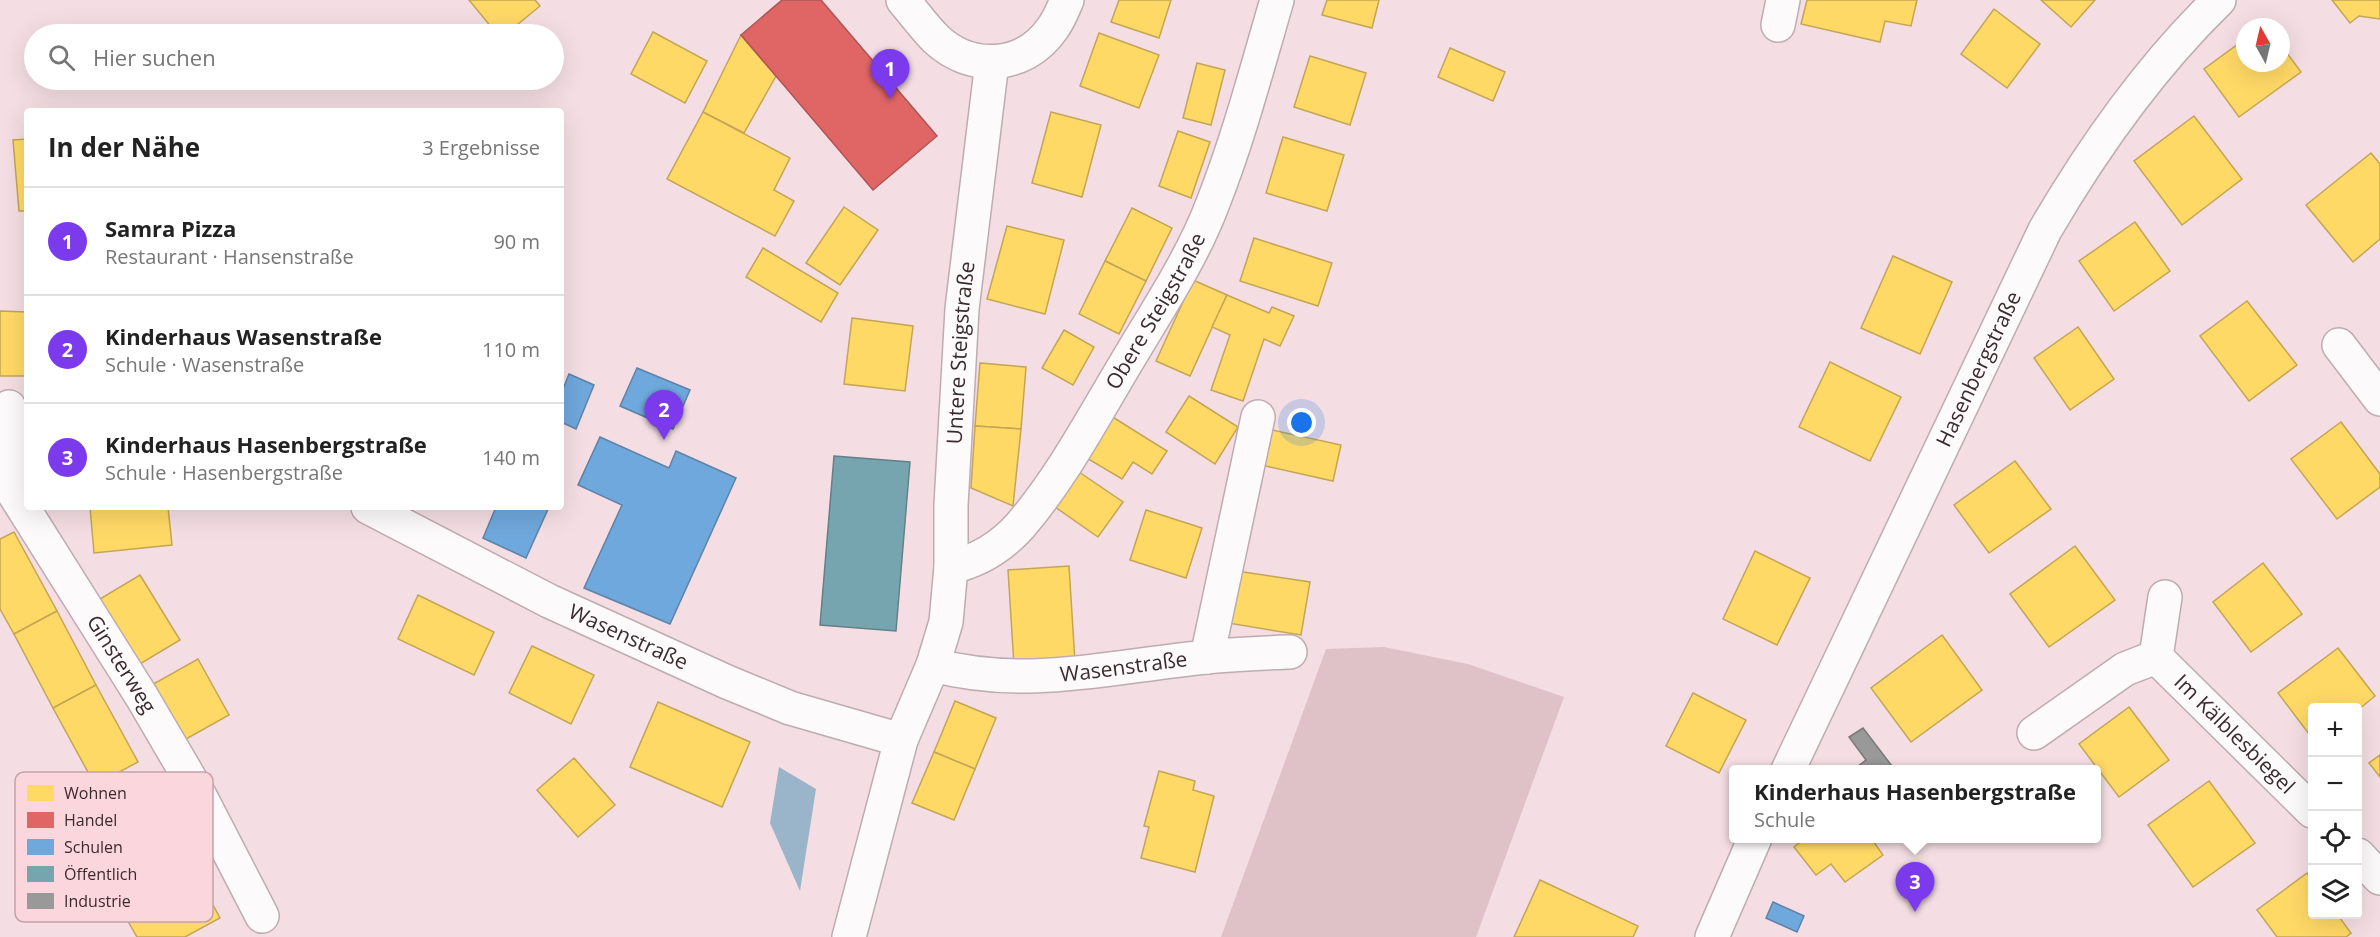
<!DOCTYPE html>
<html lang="de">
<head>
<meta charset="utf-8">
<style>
	body { margin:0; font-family:"Open Sans",sans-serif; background:#f2f2f2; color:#222 }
	.controls { position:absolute; right:18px; bottom:18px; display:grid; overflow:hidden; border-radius:6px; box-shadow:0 6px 24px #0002 }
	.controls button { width:54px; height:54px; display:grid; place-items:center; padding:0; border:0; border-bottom:2px solid #e0e0e0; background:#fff; color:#222; font:30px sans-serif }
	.compass { position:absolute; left:2236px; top:18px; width:54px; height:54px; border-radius:50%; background:#fff; box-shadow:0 6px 24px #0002; rotate:352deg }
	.you { position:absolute; left:1302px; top:423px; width:21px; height:21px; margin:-15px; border:4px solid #fff; border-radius:50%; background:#1a73e8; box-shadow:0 0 0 9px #1a73e833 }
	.badge { display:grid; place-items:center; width:39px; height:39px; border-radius:50%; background:#7c3aed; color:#fff; font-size:20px; font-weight:700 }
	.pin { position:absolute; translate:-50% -50px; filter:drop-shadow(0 2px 3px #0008) }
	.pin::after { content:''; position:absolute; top:32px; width:21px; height:18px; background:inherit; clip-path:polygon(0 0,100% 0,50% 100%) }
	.popup { position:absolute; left:1729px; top:765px; width:372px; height:78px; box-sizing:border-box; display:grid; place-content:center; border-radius:6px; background:#fff; filter:drop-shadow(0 2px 4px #0005); font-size:20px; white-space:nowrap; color:#767676 }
	.popup b { font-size:22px; color:#222 }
	.popup::after { content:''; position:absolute; left:50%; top:100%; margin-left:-12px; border:12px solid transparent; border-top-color:#fff }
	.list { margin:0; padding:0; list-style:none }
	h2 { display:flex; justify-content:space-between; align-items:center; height:78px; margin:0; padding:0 24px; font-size:26px }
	h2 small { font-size:20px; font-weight:400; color:#767676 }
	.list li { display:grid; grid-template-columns:39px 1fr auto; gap:18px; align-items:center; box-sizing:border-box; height:108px; padding:0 24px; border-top:2px solid #e0e0e0 }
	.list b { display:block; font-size:22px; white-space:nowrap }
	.list p { margin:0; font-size:20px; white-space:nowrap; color:#767676 }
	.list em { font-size:20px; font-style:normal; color:#767676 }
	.icon { flex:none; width:33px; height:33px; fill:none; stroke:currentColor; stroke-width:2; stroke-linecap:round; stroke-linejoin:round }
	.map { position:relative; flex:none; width:2380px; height:937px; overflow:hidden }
	.search { position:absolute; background:#fff; box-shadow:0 6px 24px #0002; left:24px; top:24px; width:540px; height:66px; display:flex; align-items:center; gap:15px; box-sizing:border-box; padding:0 21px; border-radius:33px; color:#767676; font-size:22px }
	.panel { position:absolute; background:#fff; box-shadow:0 6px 24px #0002; left:24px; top:108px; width:540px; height:402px; border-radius:6px }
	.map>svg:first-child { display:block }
	.green { fill:#dfc1c8 }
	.water { fill:#9ab4ca }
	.homes { fill:#ffd966; stroke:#c4a555; stroke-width:1.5 }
	.shops { fill:#e06666; stroke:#ae5455; stroke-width:1.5 }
	.schools { fill:#6fa8dc; stroke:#5f82a8; stroke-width:1.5 }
	.public { fill:#76a5af; stroke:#648088; stroke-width:1.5 }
	.industry { fill:#999; stroke:#7c7879; stroke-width:1.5 }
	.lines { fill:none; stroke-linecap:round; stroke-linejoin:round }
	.minor-casing { stroke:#bdacb0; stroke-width:36 }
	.minor { stroke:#fdfafb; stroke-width:33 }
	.labels { text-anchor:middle; stroke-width:6; stroke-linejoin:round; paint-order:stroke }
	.street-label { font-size:21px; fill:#3a2b2e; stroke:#fcd6dd }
	.key { fill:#fcd6dd; stroke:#c2a3a8; stroke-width:1.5 }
	.key-label { font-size:16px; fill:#3a2b2e }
</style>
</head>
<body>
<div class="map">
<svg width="2380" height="937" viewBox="0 0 2380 937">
	<rect width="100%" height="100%" fill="#f4dee3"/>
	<path class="green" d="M1384 647 1468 664 1564 697 1476 937H1221L1326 649Z"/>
	<path class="water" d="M779 767 816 789 800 891 770 823Z"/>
	<g class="homes">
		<path d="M469 0H535L540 6 506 34H497Z"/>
		<path d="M1119 0H1171L1159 38 1111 22Z"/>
		<path d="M1327 0H1379L1372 28 1322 15Z"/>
		<path d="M1807 0H1917L1911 26 1885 21 1880 42 1801 24Z"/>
		<path d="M2041 0H2095L2071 27Z"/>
		<path d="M2332 0H2380V19L2359 16 2350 23Z"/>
		<path d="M1994 9 2040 44 2007 88 1961 54Z"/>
		<path d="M653 32 707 61 685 103 631 74Z"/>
		<path d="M1099 33 1159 55 1139 108 1080 86Z"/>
		<path d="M741 35 776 76 744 133 703 112Z"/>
		<path d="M2245 39V63H2281V45L2301 72 2239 117 2204 69Z"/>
		<path d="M1450 48 1505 72 1493 101 1438 77Z"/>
		<path d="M1310 56 1366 73 1350 125 1294 107Z"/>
		<path d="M1197 63 1225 70 1211 125 1183 118Z"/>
		<path d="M703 112 790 158 774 190 794 201 775 236 667 179Z"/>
		<path d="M1051 112 1101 125 1082 197 1032 183Z"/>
		<path d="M2194 116 2242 179 2182 225 2134 161Z"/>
		<path d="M1178 131 1210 142 1191 198 1159 186Z"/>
		<path d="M1283 137 1344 155 1327 211 1266 193Z"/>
		<path d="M27 139V211H19L13 140Z"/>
		<path d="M2371 153 2380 164V239L2353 262 2306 205Z"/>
		<path d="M844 207 878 230 840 285 806 263Z"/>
		<path d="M1132 208 1172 228 1146 281 1105 261Z"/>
		<path d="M2135 222 2170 271 2114 311 2079 261Z"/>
		<path d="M1007 226 1064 240 1045 314 987 299Z"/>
		<path d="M1254 238 1332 263 1318 306 1240 281Z"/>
		<path d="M763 248 838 293 821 322 746 277Z"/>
		<path d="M1893 256 1952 282 1920 354 1861 328Z"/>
		<path d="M1105 261 1146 281 1119 334 1079 314Z"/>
		<path d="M1193 280 1227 295 1190 376 1156 361Z"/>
		<path d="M1227 295 1269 313 1272 307 1294 316 1280 346 1264 339 1243 401 1211 390 1230 335 1212 327Z"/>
		<path d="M2247 301 2297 365 2249 401 2200 336Z"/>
		<path d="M0 311 27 312V376H0Z"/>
		<path d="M852 318 913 326 905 391 844 384Z"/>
		<path d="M2078 327 2114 379 2070 410 2034 358Z"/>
		<path d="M1064 330 1094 347 1073 385 1042 368Z"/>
		<path d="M1830 362 1901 397 1870 461 1799 427Z"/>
		<path d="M980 363 1026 367 1021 429 975 426Z"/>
		<path d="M1189 396 1238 427 1215 464 1166 432Z"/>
		<path d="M1111 416 1167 451 1152 474 1133 462 1122 479 1085 457Z"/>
		<path d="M2341 422 2380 474V487L2337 519 2291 459Z"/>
		<path d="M975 426 1021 429 1013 506 971 488Z"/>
		<path d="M1268 429 1341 445 1333 481 1261 465Z"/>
		<path d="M2015 461 2051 509 1989 553 1954 505Z"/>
		<path d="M1079 472 1123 502 1098 537 1055 507Z"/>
		<path d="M90 507H168L172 545 94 553Z"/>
		<path d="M1146 510 1202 528 1186 578 1130 560Z"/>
		<path d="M14 532 57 611 14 634 0 609V539Z"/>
		<path d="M2075 546 2115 600 2049 647 2010 594Z"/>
		<path d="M1755 551 1810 578 1777 645 1723 619Z"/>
		<path d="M2263 563 2302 614 2251 652 2213 602Z"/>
		<path d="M1069 566 1075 662 1014 666 1008 570Z"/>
		<path d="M1230 570 1310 582 1301 635 1222 622Z"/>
		<path d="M140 575 180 640 135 667 95 602Z"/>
		<path d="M418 595 494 632 474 675 398 639Z"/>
		<path d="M57 611 96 685 53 708 14 634Z"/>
		<path d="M1942 635 1982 690 1911 742 1871 688Z"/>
		<path d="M532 646 594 675 571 724 509 693Z"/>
		<path d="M2338 648 2375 696 2358 710V708H2312V738L2278 693Z"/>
		<path d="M198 659 229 715 179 743 148 687Z"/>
		<path d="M96 685 138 762 95 785 53 708Z"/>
		<path d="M1693 693 1746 720 1719 773 1666 746Z"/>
		<path d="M955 701 996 718 975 769 934 752Z"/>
		<path d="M658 702 750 742 722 807 630 767Z"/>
		<path d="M2129 707 2169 760 2119 797 2079 744Z"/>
		<path d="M934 752 975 769 954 820 912 803Z"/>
		<path d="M2380 755V777L2369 763Z"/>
		<path d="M574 758 615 805 578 837 537 790Z"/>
		<path d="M1159 771 1195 781 1193 790 1214 796 1195 872 1141 858 1149 827 1144 826Z"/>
		<path d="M2209 781 2255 843 2193 887 2148 825Z"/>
		<path d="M132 787 146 816 116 830 102 801Z"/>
		<path d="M1805 838H1871L1883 855 1845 882 1831 864 1816 875 1794 847Z"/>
		<path d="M186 855 220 918 185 937H137L113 895Z"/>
		<path d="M2307 873 2312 881V914H2337L2351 933 2346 937H2277L2257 910Z"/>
		<path d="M1540 880 1638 926 1633 937H1514Z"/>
	</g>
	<path class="shops" d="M782 0H821L937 136 873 190 741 35Z"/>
	<g class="schools">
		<path d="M637 368 690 390 673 429 620 406Z"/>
		<path d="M569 374 594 385 576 429 561 422V394Z"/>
		<path d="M600 437 669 468 676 451 736 478 670 624 584 588 622 505 578 485Z"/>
		<path d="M496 507H549L526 558 483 538Z"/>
		<path d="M1773 902 1804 916 1797 932 1766 918Z"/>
	</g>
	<path class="public" d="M834 456 910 462 896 631 820 625Z"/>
	<path class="industry" d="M1863 728 1895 770H1853L1866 760 1849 737Z"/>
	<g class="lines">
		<g class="minor-casing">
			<g id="minor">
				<path d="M903 0C914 13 924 27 936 39 971 72 1024 69 1052 29 1059 20 1063 9 1067 0"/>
				<path d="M1778 25 1783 0"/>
				<path d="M2339 345 2380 399"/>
				<path id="s1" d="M9 407 15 495 142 697 200 796 262 916"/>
				<path id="s2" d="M368 507 549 601 727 682 790 708 901 740"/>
				<path id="s3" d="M951 567C978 561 1001 547 1020 526 1062 477 1093 418 1126 363 1156 312 1192 259 1213 203 1239 137 1257 68 1277 0"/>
				<path d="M1207 657 1258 417"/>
				<path id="s4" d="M2156 657 2312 811"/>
				<path d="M2156 657 2165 597"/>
				<path id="s5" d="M933 665C1029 690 1112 666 1207 657 1235 654 1263 653 1290 652"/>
				<path d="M2034 733 2125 669 2156 657"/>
				<path id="s6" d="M1788 770 2045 230C2094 146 2149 68 2219 0"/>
				<path d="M2358 855 2380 878"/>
				<path id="s7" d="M849 937 901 740 933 665 946 622 951 567V505L962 309 992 62"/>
				<path d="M1712 937 1755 838"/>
			</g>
		</g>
		<use href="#minor" class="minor"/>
	</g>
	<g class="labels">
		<g class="street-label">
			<text dy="7" stroke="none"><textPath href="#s3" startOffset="336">Obere Steigstraße</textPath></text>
			<text dy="7" stroke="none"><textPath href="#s7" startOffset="600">Untere Steigstraße</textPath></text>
			<text dy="7" stroke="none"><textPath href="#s6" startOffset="444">Hasenbergstraße</textPath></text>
			<text dy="7" stroke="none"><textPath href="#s2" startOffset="291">Wasenstraße</textPath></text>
			<text dy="7" stroke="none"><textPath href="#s1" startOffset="288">Ginsterweg</textPath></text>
			<text dy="7" stroke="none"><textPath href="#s5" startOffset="192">Wasenstraße</textPath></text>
			<text dy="7" stroke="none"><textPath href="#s4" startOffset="110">Im Kälblesbiegel</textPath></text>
		</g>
	</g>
	<rect x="15" y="772" width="198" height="150" rx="9" class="key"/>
	<rect x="27" y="785" width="27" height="16" fill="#ffd966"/>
	<rect x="27" y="812" width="27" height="16" fill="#e06666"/>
	<rect x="27" y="839" width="27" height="16" fill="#6fa8dc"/>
	<rect x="27" y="866" width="27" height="16" fill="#76a5af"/>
	<rect x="27" y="893" width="27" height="16" fill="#999"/>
	<g class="key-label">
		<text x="64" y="799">Wohnen</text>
		<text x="64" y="826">Handel</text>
		<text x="64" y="853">Schulen</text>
		<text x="64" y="880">Öffentlich</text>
		<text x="64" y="907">Industrie</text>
	</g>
</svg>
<div class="controls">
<button>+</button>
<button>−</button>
<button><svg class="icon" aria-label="locate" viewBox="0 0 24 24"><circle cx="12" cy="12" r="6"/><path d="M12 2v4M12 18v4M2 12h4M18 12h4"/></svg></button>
<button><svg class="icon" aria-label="layers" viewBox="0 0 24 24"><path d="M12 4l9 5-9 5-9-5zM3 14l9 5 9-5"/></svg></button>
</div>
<svg class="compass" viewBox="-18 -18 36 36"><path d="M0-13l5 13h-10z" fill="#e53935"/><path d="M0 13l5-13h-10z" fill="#767676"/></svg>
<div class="you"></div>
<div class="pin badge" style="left:890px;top:99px">1</div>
<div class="pin badge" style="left:664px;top:440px">2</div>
<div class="pin badge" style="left:1915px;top:912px">3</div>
<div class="popup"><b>Kinderhaus Hasenbergstraße</b>Schule</div>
<div class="search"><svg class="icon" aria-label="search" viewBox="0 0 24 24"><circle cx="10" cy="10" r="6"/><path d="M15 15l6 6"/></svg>Hier suchen</div>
<section class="panel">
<h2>In der Nähe<small>3 Ergebnisse</small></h2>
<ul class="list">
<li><span class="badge">1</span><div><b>Samra Pizza</b><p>Restaurant · Hansenstraße</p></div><em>90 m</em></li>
<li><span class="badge">2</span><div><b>Kinderhaus Wasenstraße</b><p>Schule · Wasenstraße</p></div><em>110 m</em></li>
<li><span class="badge">3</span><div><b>Kinderhaus Hasenbergstraße</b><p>Schule · Hasenbergstraße</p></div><em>140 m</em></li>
</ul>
</section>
</div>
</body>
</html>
